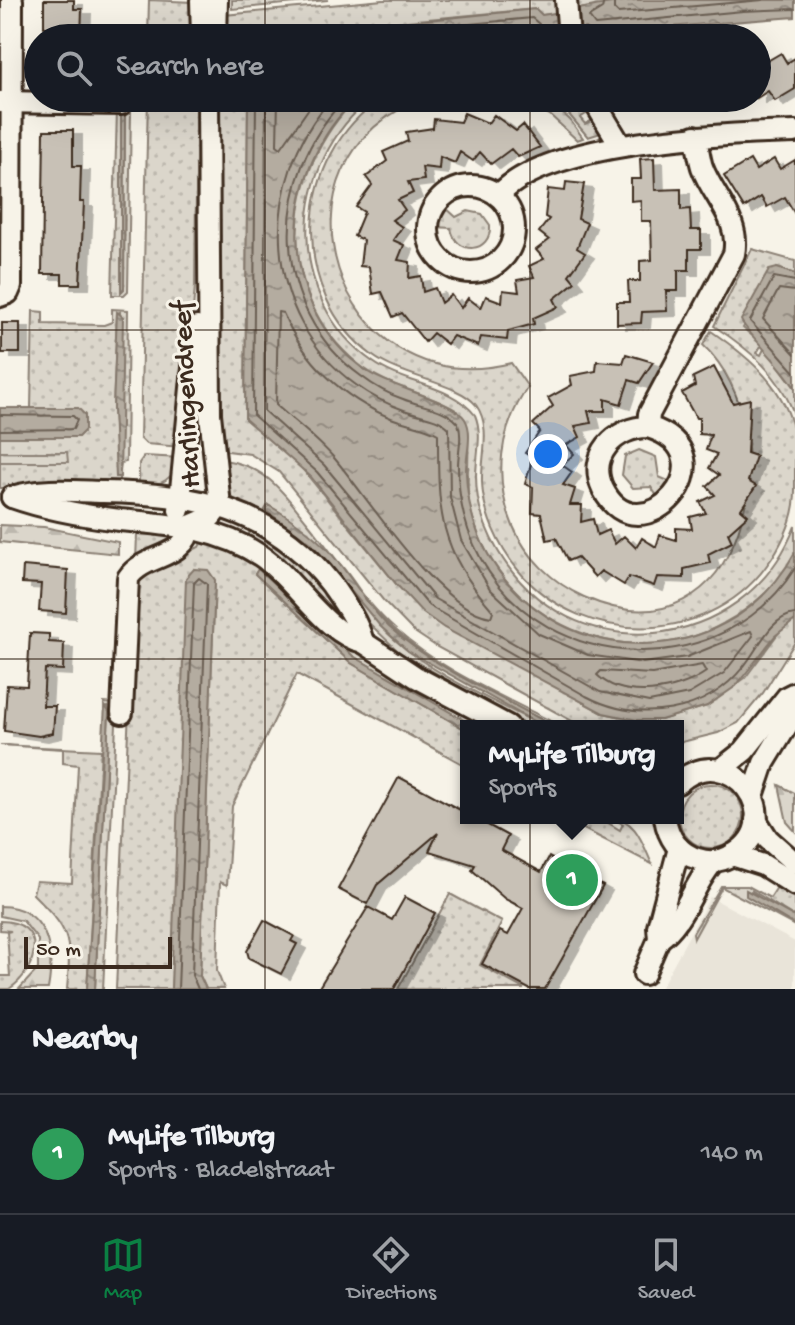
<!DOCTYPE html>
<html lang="en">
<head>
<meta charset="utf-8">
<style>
	body { margin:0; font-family:"Gochi Hand",sans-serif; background:#242831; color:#f1f3f6 }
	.scale { position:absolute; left:24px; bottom:20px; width:148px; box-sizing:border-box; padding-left:8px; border:4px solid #3b2a1e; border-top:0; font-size:22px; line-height:28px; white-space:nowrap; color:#3b2a1e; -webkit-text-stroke:6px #f7f3e8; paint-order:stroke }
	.you { position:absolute; left:548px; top:454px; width:28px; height:28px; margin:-20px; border:6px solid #fff; border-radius:50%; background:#1a73e8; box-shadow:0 0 0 12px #1a73e833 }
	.badge { display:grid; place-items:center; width:52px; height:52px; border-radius:50%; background:#0b8043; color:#fff; font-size:26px; font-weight:700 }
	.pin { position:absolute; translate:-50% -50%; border:4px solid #fff; box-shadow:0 2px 8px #0006 }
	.popup { position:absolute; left:460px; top:720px; width:224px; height:104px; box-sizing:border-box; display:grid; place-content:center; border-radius:0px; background:#171b24; filter:drop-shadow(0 2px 6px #0005); font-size:26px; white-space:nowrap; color:#9ea1a6 }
	.popup b { font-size:30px; color:#f1f3f6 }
	.popup::after { content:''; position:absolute; left:50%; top:100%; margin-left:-16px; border:16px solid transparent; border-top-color:#171b24 }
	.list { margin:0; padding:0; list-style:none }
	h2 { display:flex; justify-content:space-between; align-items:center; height:104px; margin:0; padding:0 32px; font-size:34px }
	h2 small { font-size:26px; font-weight:400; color:#9ea1a6 }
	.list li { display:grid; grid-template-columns:52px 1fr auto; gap:24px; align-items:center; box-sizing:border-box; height:120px; padding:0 32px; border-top:2px solid #363941 }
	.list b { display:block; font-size:30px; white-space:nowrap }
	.list p { margin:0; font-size:26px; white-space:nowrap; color:#9ea1a6 }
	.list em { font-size:26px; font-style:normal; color:#9ea1a6 }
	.icon { flex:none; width:44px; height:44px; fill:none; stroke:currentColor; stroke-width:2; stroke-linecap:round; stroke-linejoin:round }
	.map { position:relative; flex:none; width:795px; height:989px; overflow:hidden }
	.search { position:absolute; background:#171b24; box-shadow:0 8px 32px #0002; left:24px; right:24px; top:24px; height:88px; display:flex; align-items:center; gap:20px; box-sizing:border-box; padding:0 28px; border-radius:44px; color:#9ea1a6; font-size:30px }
	.sheet { height:224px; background:#171b24 }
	nav { display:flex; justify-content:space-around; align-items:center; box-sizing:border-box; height:112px; border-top:2px solid #363941; background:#171b24; font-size:22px; color:#9ea1a6 }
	nav a { display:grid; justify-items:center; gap:4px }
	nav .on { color:#0b8043 }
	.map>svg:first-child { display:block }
	.built { fill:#e9e4d9 }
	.grass { fill:url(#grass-dots); stroke:#8b8074; stroke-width:2; fill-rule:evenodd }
	.forest { fill:url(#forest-firs); stroke:#8b8074; stroke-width:2 }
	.water { fill:url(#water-ripples); stroke:#84786c; stroke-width:2 }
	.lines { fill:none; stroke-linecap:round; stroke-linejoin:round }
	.shore { stroke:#6b5e52; stroke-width:2 }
	.building { fill:#c8c1b6; stroke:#3b2a1e; stroke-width:2; filter:url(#shadow) }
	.minor-casing { stroke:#3b2a1e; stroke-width:26 }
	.minor { stroke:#f7f3e8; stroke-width:20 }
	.grid { fill:none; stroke:#3b2a1e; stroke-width:2; stroke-opacity:0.55 }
	.labels { text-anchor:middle; stroke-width:6; stroke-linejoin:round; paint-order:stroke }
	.street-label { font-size:30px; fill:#3b2a1e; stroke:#f7f3e8 }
</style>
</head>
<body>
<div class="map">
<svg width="795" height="989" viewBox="0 0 795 989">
	<defs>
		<pattern id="grass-dots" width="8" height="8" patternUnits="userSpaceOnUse" patternTransform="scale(2)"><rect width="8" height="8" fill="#dbd6cb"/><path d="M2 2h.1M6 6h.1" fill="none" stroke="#bdb8ae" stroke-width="1.8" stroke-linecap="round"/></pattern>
		<pattern id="forest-firs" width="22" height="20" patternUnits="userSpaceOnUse" patternTransform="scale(2)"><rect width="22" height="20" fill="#dbd6cb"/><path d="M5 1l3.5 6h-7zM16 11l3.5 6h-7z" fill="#bdb8ae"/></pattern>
		<pattern id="water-ripples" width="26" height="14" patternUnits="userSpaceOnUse" patternTransform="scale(2)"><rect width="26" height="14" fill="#b4aca0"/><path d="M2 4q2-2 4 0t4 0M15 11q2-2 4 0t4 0" fill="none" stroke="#948c82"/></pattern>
		<filter id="shadow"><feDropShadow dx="9" dy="5" stdDeviation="0" flood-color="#0004"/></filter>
	</defs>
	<rect width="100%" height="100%" fill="#f7f3e8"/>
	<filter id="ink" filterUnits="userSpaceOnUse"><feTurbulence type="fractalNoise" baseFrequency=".0125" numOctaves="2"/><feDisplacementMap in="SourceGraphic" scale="16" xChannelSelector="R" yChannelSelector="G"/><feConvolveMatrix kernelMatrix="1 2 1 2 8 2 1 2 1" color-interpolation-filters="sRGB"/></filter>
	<g filter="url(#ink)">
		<path class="built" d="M710 897 795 942V989H660Z"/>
		<g class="grass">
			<path d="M149 0 193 2 194 38H148Z"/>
			<path d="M232 0H328L232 9Z"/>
			<path d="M383 0H556L557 4 578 0H635L542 15 535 9 223 38 224 15Z"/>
			<path d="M148 98H197L195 286 181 447 146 444 140 438Z"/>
			<path d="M219 98H248L245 419 300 466 397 585 433 620 603 713 637 720H661L707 706 745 678 780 631 795 620V642L763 693 738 723 718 733 678 743V726H581L437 647 413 631 383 600 279 472 250 454 221 450 215 387Z"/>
			<path d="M357 98H372C288 163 283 299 373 362 405 385 451 384 475 415 483 434 476 456 476 476 476 502 485 529 498 551 569 673 745 656 795 526 795 534 795 543 795 551 790 577 747 611 724 623 627 677 501 622 472 515 464 488 470 464 468 437 468 428 460 418 456 410 424 391 387 388 357 363 272 293 283 170 357 98Z"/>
			<path d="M382 98H425C257 158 334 407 511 363L528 387C499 429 493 479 513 526 526 557 553 583 584 597 745 669 795 433 703 345L711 331C749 357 787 388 795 437 795 454 795 473 795 491 795 515 785 538 772 558 714 647 584 650 518 570 498 546 483 513 482 482 481 457 492 427 476 405 459 383 401 377 373 356 287 293 294 156 382 98Z"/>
			<path d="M517 98H546L570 120 583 138 577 140 550 115Z"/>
			<path d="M555 98H580L589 112 580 118 585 124 593 120 601 133 588 137Z"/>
			<path d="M117 109 131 112 128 291 124 295H112ZM125 112 124 289 121 292V115Z"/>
			<path d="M445 207 456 217 468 211 482 214 490 225C492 254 455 256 451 228L436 227Z"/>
			<path d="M752 249 795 261V274L777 268 743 328 762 344 757 353 761 355 765 347 795 388V417C781 375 749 349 714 326Z"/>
			<path d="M112 309 128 310 126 462 121 463 118 487 0 488V462H67V452H0V437H78L85 428 78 408H31L33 311 43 312V324L104 325 112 322ZM120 312 121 410 117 477 113 408 117 313Z"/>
			<path d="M639 450 656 457 659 477 673 483 659 499 651 487 633 488 622 475 625 456Z"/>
			<path d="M144 456 180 458C172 480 163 486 139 486V463Z"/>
			<path d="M224 460C266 466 283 492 308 523 337 558 363 601 397 631 443 672 506 697 560 726H553C499 696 436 669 390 627 370 609 357 584 340 564 320 539 295 521 268 505L265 510C293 528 318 546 340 573 358 595 372 620 394 639 436 677 493 700 542 726H528L399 652 370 624 339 584 234 500 229 492Z"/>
			<path d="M253 526 307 567 350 628 281 560 247 537Z"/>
			<path d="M137 534 174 535 173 542 136 561Z"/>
			<path d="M203 539 245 553 359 654 487 726H474L353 656 258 570 255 574 351 663 466 730V766L297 674 232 806 227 885 220 882 217 971 224 989H206L200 976 215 580 208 571 194 569 171 989H116L135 581 141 573 199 547Z"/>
			<path d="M104 703 117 704 103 989H95L109 712 108 707 104 708Z"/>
			<path d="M0 745 101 750 87 989H67C72 936 69 930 33 894L36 881 72 883 78 765 63 763V749Z"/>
			<circle cx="711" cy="816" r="32"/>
			<path d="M562 818H600L620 830 623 824 612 818C636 818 643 845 652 864Z"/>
			<path d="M779 884 795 893V917L751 890 777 916 795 926 722 887 694 938 693 933 721 886H748L770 898Z"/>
			<path d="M450 894 502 922 480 965 524 989H398Z"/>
			<path d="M0 921C47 921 40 969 9 989H0V976H10L7 932 11 931 0 930Z"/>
		</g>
		<g class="forest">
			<path d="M0 452H67L68 462H0Z"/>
			<path d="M0 525 44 527 118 542V554L0 542Z"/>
			<path d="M779 785 795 793V831L787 822Z"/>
			<path d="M0 906C48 907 55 951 48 989H19L38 969V940L23 921 0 916Z"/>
		</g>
		<g class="water">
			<path d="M635 0H795V17L593 33 586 28 544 32 538 38H251L536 9 542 15C575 11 602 3 635 0Z"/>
			<path d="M248 98H357C277 171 274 308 368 372 392 388 454 401 465 419 474 434 465 457 466 473 467 497 472 521 482 543 544 672 727 680 795 552V620L775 636 736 686 707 706 661 720H637L603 713 444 628 423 613 397 585 311 477 245 419Z"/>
			<path d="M125 113 124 289 121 292V115Z"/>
			<path d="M777 268 795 274V388C785 369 744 330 741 320L769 270Z"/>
			<path d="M117 312 123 317 120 477H116L113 408Z"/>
			<path d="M0 408H78L85 415V430L78 437H0Z"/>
			<path d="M268 505C295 520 320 539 340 564 356 585 370 609 389 627 436 669 499 696 553 726H542L408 651 380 626 311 543 265 510Z"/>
			<path d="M194 569 208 570 215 580 200 976 206 989H171L186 578Z"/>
			<path d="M258 569 353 656 474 726H466V730L351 663 255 574Z"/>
			<path d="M105 706 109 712 95 989H87Z"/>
			<path d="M746 890 795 917V925L746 896Z"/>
		</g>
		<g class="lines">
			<g class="shore">
				<path d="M604 0 602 9 589 17 595 25 743 11 795 9"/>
				<path d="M614 0V9L618 13 763 0"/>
				<path d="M321 38 532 18 539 24 533 38"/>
				<path d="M425 38 519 29 523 38"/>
				<path d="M256 98 253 415 317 472 429 606 586 696C640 724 706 714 744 666 759 648 770 617 795 614"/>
				<path d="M266 98 264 411 324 465 435 599 600 692 649 702 689 694 724 673 753 636 751 631 687 657 643 663 588 655 539 634 490 589 461 540 450 497 449 428C438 417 420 416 404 410 387 404 371 396 356 385 261 317 257 181 332 98"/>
				<path d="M278 98 277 145 281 148 316 98"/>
				<path d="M346 98C268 175 269 310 361 376 374 386 388 394 403 399 422 407 444 407 458 423 463 437 458 451 458 466 458 499 465 530 481 559 546 677 724 683 795 568"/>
				<path d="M795 281 774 277 750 321 795 372"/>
				<path d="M795 291 779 289 763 319 795 354"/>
				<path d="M278 312 283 313C304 361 342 398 391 418 406 424 424 426 438 434 438 512 438 548 493 611L491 617C438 610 370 500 335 459 317 438 296 423 276 405Z"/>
				<path d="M0 415 73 416 77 420 73 429 0 430"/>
				<path d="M702 665 706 672C678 692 624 701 597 675L601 671 652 674Z"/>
				<path d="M178 989 194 583 199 578 207 584 192 975 198 989"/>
			</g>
		</g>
		<g class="building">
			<path d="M44 0H74V9H82L81 38H64V27H44Z"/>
			<path d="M781 53 787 63 795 58V89L775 101 768 91 757 98V67Z"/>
			<path d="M464 113 488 123 494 115 516 131 523 125 540 147 518 157 511 149 491 164 480 152 473 161 460 152 455 163 440 157 439 169 422 167 424 180 408 182 413 193 398 200 405 210 392 220 402 227 393 240 404 245 398 260 410 262 409 278 421 276 423 292 435 288 441 303 451 295 461 308 468 298 481 308 486 296 502 302 503 290 519 292 517 280 534 277 529 266 544 259 536 250 549 240 539 232 549 219 545 217 548 189 565 191 566 182 584 184 578 219 587 223 577 248 585 253 569 275 575 282 554 299 558 307 533 318 534 324 508 331 507 340 481 337 478 346 453 336 447 344 433 333 425 342 402 313 393 317 382 292 373 294 369 267 360 266 363 240 354 236 364 212 356 207 372 185 366 177 387 161 383 152 408 141 406 132 433 128 434 119 460 122Z"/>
			<path d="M44 130H73V166H81L80 202H84L80 284H62V274H42Z"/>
			<path d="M654 158 655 190 681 189V210L690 209 691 230H701V249H689V270H678V291H666L667 311 642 312 641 323 617 324V302H629L628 281H640V261L652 260 651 221H641V200L631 201V179H641L640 159Z"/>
			<path d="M774 159 780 169 795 160V214L785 197 767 207 761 197 744 208 724 176 750 160 756 170Z"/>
			<rect x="2" y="323" width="18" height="30"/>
			<path d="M626 354 653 362 639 383 629 380 621 404 605 399V411H588L591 423 575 426 580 437 566 445 574 454 562 465 572 472 563 485 575 489 570 505H582L581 522 593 519 597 535 608 530 615 544 624 536 636 548 642 538 656 547 660 535 676 540V528L692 529 690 517 706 513 700 502 715 495 707 486 719 475 709 468 717 454 706 450 711 435 699 434V418H696L682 393 695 386 693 377 714 367 733 403 750 399 747 453 756 456 748 481 756 486 741 509 748 515 728 533 732 542 708 554 710 563 684 569V578L657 577 654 586 629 577 624 585 601 571 595 577 577 557 568 561 556 538 547 540 541 514 532 513 533 487 525 484 533 458 525 453 540 431 533 424 553 406 548 398 572 385 570 376 596 371 597 361 623 363Z"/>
			<path d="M23 566 68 570 66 613 39 611 41 584 22 583Z"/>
			<path d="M30 633 49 634V642L64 643 63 670 45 669 43 706H55L53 733 39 736 4 731 7 685 27 686Z"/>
			<path d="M399 777 466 813V818H475L508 836 501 850 541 872 549 857 603 886 545 989H529L482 964 500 931 508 935 523 908 505 899 472 870 475 865 429 851 438 833 377 885 367 904 338 889Z"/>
			<path d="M405 897 435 913 394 989H318L368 907 392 920Z"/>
			<path d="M264 920 294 936 291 941 297 944 281 974 249 958 247 951Z"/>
		</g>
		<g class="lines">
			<g class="minor-casing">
				<g id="minor">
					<path d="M201 0 202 38"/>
					<path d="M566 0 569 38"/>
					<path d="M216 38 217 0"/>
					<path d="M592 98 621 146"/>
					<path d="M0 102 121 104"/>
					<circle cx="471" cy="229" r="43"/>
					<path d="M499 195C549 140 722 134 795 132"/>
					<path d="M0 296 8 293 11 286 12 0"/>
					<path d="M648 427C615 427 587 456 603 489 639 562 738 455 648 427L649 414 734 254C741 220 713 197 702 167 699 157 698 146 695 136"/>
					<path d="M12 497C42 488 72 491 103 492 195 494 271 507 331 584 344 603 357 620 363 642L416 677 508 726"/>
					<path d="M12 497C43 508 87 516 120 520 171 525 217 527 261 556 294 578 326 635 363 642"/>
					<path d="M179 510 197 327"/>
					<path d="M190 526 211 517 220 505 210 414 208 98"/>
					<path d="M122 713 128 578C144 553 186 560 190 526"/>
					<path d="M720 770 744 751 787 697 795 693"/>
					<path d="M753 796 764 763 795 712"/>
					<path d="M665 818C668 837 678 853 698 859 710 863 723 861 734 854 791 820 729 736 678 783"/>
					<path d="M756 820 768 839 795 863"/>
					<path d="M732 855 763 865 795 885"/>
					<path d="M659 939C685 921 693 884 714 861"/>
					<path d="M644 974 659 939 658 927 679 848"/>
				</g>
			</g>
			<use href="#minor" class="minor"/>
		</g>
	</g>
	<path class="grid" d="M265 0V38M530 0V38M265 98V989M530 98V989M0 330H795M0 659H795"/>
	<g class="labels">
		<g class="street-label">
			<text transform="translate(184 395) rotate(-93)" y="10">Harlingendreef</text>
		</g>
	</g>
</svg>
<div class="scale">50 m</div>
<div class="you"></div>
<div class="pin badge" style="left:572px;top:880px;background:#2e9e5b">1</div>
<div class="popup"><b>MyLife Tilburg</b>Sports</div>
<div class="search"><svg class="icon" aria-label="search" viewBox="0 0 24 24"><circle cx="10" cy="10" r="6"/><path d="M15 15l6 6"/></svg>Search here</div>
</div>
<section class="sheet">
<h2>Nearby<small></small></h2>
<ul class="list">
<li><span class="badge" style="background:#2e9e5b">1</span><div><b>MyLife Tilburg</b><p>Sports · Bladelstraat</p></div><em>140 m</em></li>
</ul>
</section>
<nav>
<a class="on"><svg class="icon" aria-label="map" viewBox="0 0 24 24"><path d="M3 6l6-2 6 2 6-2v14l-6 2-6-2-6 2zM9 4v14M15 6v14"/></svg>Map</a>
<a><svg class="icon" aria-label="directions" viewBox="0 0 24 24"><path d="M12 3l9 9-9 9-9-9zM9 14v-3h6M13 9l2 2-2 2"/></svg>Directions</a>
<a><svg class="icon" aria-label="saved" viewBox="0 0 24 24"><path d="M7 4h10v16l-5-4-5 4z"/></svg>Saved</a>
</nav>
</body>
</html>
